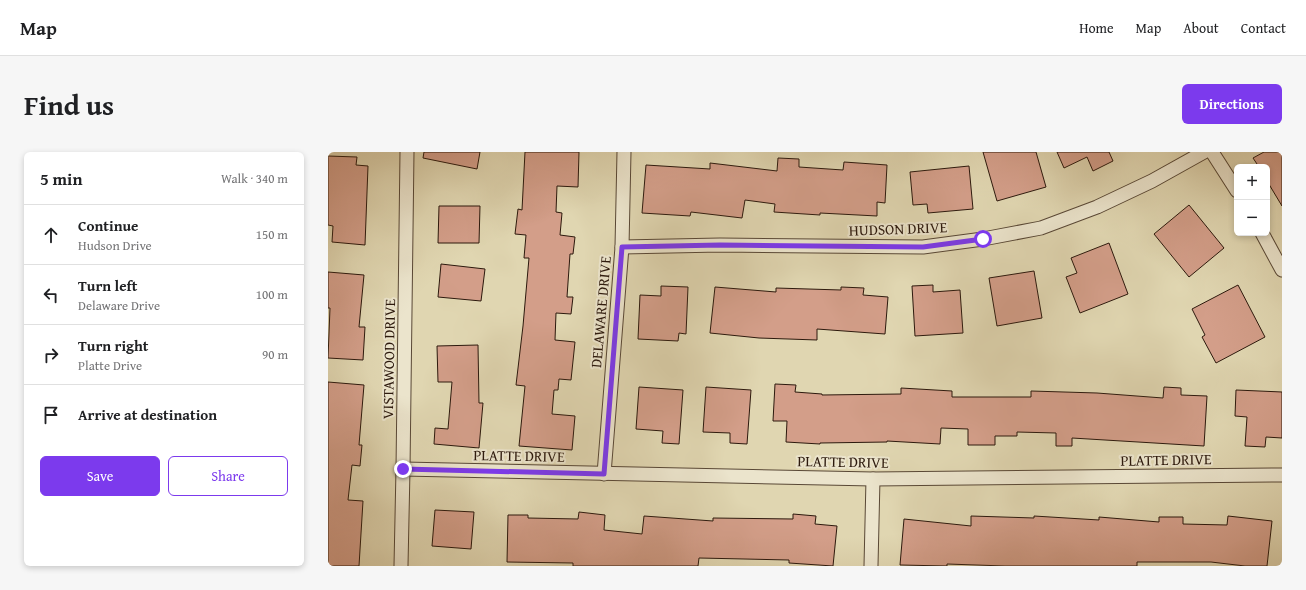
<!DOCTYPE html>
<html lang="en">
<head>
<meta charset="utf-8">
<style>
	body { margin:0; font-family:"Gentium Book Plus",serif; background:#f6f6f6; color:#202124 }
	.controls { position:absolute; right:12px; top:12px; display:grid; overflow:hidden; border-radius:6px; box-shadow:0 2px 6px #0003 }
	.controls button { width:36px; height:36px; display:grid; place-items:center; padding:0; border:0; border-bottom:1px solid #e0e0e0; background:#fff; color:#202124; font:20px sans-serif }
	.stop { position:absolute; width:12px; height:12px; margin:-9px; border:3px solid #7c3aed; border-radius:50%; background:#fff }
	.stop.end { background:#7c3aed; border-color:#fff; box-shadow:0 1px 4px #0008 }
	.list { margin:0; padding:0; list-style:none }
	h2 { display:flex; justify-content:space-between; align-items:center; height:52px; margin:0; padding:0 16px; font-size:17px }
	h2 small { font-size:13px; font-weight:400; color:#757577 }
	.list li { display:grid; grid-template-columns:26px 1fr auto; gap:12px; align-items:center; box-sizing:border-box; height:60px; padding:0 16px; border-top:1px solid #e0e0e0 }
	.list b { display:block; font-size:15px; white-space:nowrap }
	.list p { margin:0; font-size:13px; white-space:nowrap; color:#757577 }
	.list em { font-size:13px; font-style:normal; color:#757577 }
	.actions { display:flex; gap:8px; padding:12px 16px }
	.actions a { flex:1; padding:9px 0; border:1px solid #7c3aed; border-radius:6px; text-align:center; font-size:14px; color:#7c3aed }
	.actions .main { background:#7c3aed; color:#fff }
	.icon { flex:none; width:22px; height:22px; fill:none; stroke:currentColor; stroke-width:2; stroke-linecap:round; stroke-linejoin:round }
	.map { position:relative; flex:none; width:954px; height:414px; overflow:hidden; border-radius:6px }
	header { display:flex; align-items:center; gap:24px; box-sizing:border-box; height:56px; padding:0 20px; background:#fff; border-bottom:1px solid #e0e0e0 }
	header strong { font-size:19px }
	nav { display:flex; gap:22px; margin-inline-start:auto; font-size:14px }
	.intro { display:flex; align-items:center; justify-content:space-between; box-sizing:border-box; height:96px; padding:0 24px }
	h1 { margin:0; font-size:28px }
	.button { padding:10px 18px; border-radius:6px; background:#7c3aed; color:#fff; font-size:14px; font-weight:700 }
	main { display:flex; gap:24px; padding:0 24px }
	aside { flex:1; background:#fff; border-radius:6px; box-shadow:0 2px 6px #0003 }
	.map>svg:first-child { display:block }
	.building { fill:#d39e89; stroke:#2c190d }
	.lines { fill:none; stroke-linecap:round; stroke-linejoin:round }
	.minor-casing { stroke:#594836; stroke-width:15 }
	.minor { stroke:#ebe4cc; stroke-width:13 }
	.route { stroke:#7c3aed; stroke-width:5 }
	.labels { text-anchor:middle; stroke-width:4; stroke-linejoin:round; paint-order:stroke }
	.street-label { font-size:15px; fill:#2c190d; stroke:#ebe4cc }
</style>
</head>
<body>
<header>
<strong>Map</strong>
<nav><a>Home</a><a>Map</a><a>About</a><a>Contact</a></nav>
</header>
<div class="intro"><h1>Find us</h1><a class="button">Directions</a></div>
<main>
<aside>
<h2>5 min<small>Walk · 340 m</small></h2>
<ul class="list">
<li><svg class="icon" aria-label="ahead" viewBox="0 0 24 24"><path d="M12 20V5M6 11l6-6 6 6"/></svg><div><b>Continue</b><p>Hudson Drive</p></div><em>150 m</em></li>
<li><svg class="icon" aria-label="left" viewBox="0 0 24 24"><path d="M17 20v-9H6M10 6l-5 5 5 5"/></svg><div><b>Turn left</b><p>Delaware Drive</p></div><em>100 m</em></li>
<li><svg class="icon" aria-label="right" viewBox="0 0 24 24"><path d="M7 20v-9h11M14 6l5 5-5 5"/></svg><div><b>Turn right</b><p>Platte Drive</p></div><em>90 m</em></li>
<li><svg class="icon" aria-label="arrive" viewBox="0 0 24 24"><path d="M6 21V4h12l-3 4 3 4H6"/></svg><div><b>Arrive at destination</b></div></li>
</ul>
<div class="actions"><a class="main">Save</a><a>Share</a></div>
</aside>
<div class="map">
<svg width="954" height="414" viewBox="0 0 954 414">
	<rect width="100%" height="100%" fill="#e0d6b1"/>
	<filter id="stains"><feTurbulence type="fractalNoise" baseFrequency=".005" numOctaves="4"/><feColorMatrix values="0 0 0 0 .2 0 0 0 0 .09 0 0 0 0 .02 0 0 0 .5 -.17"/></filter>
	<radialGradient id="worn" r=".72"><stop offset=".6" stop-color="#630" stop-opacity="0"/><stop offset="1" stop-color="#630" stop-opacity=".3"/></radialGradient>
	<g class="building">
		<path d="M96 0H152L149 17 95 6Z"/>
		<path d="M197 0H251L250 35 229 34 228 60 234 61 232 83 247 85 245 102H242L239 145H245L243 162 228 161 227 188 247 190 243 228 231 227 230 238H226L224 262 247 264 244 298 191 294 197 234 188 233 195 174 201 106H196L198 83 187 82 190 57 194 58Z"/>
		<path d="M655 0H708L718 35 669 49Z"/>
		<path d="M729 0H781L785 9 765 19 759 5 736 16Z"/>
		<path d="M936 0H954V54L939 29V15H931L925 6Z"/>
		<path d="M0 4 29 5 28 13 40 14 37 93 4 90 5 74 0 73Z"/>
		<path d="M450 6 471 7V15L515 18 516 10 559 13 557 51 549 50V64L492 61V63L446 60 447 52 417 48 414 66 363 60 362 64 314 61 318 13 382 17V11L449 19Z"/>
		<path d="M641 14 645 57 600 61 599 52 585 53 582 20Z"/>
		<path d="M861 53 896 96 861 125 826 82Z"/>
		<path d="M111 54H152L151 91H110Z"/>
		<path d="M781 91 800 142 752 161 738 125 749 121 743 106Z"/>
		<path d="M113 112 157 117 153 149 110 145Z"/>
		<path d="M706 119 714 166 669 174 661 126Z"/>
		<path d="M0 120 36 123 31 175H37L35 208 0 206 2 156H0Z"/>
		<path d="M605 133V140L632 138 635 181 587 184 584 134Z"/>
		<path d="M910 133 937 185 888 211 874 185 877 183 864 157Z"/>
		<path d="M333 134 360 135 358 182 351 181 350 189 310 187 312 143 333 144Z"/>
		<path d="M387 135 448 140V136L513 138V135L536 136 535 143 560 145 557 182 489 177V188L431 186 382 181Z"/>
		<path d="M150 193 151 251H155L151 296 106 292 107 276 120 277 124 230H110L109 194Z"/>
		<path d="M0 230 36 233 31 293H34L32 314 24 313 20 348 35 349 31 414H0Z"/>
		<path d="M447 232 468 233 467 240 494 242V243L573 242V236L624 239V245H703V239L769 241 835 246 836 235 853 236V243L879 244 876 294 744 286V294H728V281L689 280V284H667V293H640V277L613 276 612 292 559 289V290L492 291V292L458 290 459 269H445Z"/>
		<path d="M311 235 355 238 351 292 334 291 335 279 308 277Z"/>
		<path d="M378 235 423 238 419 292 402 291V281L375 280Z"/>
		<path d="M908 238 954 240V286L938 285 937 295 917 294 919 265 907 264Z"/>
		<path d="M107 358 146 360 143 397 104 394Z"/>
		<path d="M251 360 277 363 276 378 314 382 316 364 385 369V366L465 367V362L488 364 487 372 509 374 505 414 461 411V408L371 406 370 414H245V411L179 410 180 363H200V366L250 367Z"/>
		<path d="M643 364 706 366V364L771 368V365L831 370V365H855V372L899 373 900 364 944 369 939 414H917L883 410H809V414H677L619 412V414L572 413 576 367 643 374Z"/>
	</g>
	<g class="lines">
		<g class="minor-casing">
			<g id="minor">
				<path d="M884 0 909 39"/>
				<path d="M934 81 954 118"/>
				<path d="M294 95 392 93 595 95 655 87 713 76 769 55 824 29 876 0"/>
				<path d="M75 317 545 327 954 323"/>
				<path d="M276 322 294 95 296 0"/>
				<path d="M73 414 75 317 79 0"/>
				<path d="M543 414 545 327"/>
			</g>
		</g>
		<use href="#minor" class="minor"/>
	</g>
	<g class="lines">
		<path class="route" d="M75 317 276 322 294 95 392 93 595 95 655 87"/>
	</g>
	<g class="labels">
		<g class="street-label">
			<text transform="translate(570 77) rotate(-2)" y="5">HUDSON DRIVE</text>
			<text transform="translate(273 160) rotate(-85)" y="5">DELAWARE DRIVE</text>
			<text transform="translate(61 207) rotate(-89)" y="5">VISTAWOOD DRIVE</text>
			<text transform="translate(191 304) rotate(1)" y="5">PLATTE DRIVE</text>
			<text transform="translate(838 308) rotate(-1)" y="5">PLATTE DRIVE</text>
			<text transform="translate(515 310) rotate(1)" y="5">PLATTE DRIVE</text>
		</g>
	</g>
	<rect width="100%" height="100%" filter="url(#stains)"/>
	<rect width="100%" height="100%" fill="url(#worn)"/>
</svg>
<div class="controls">
<button>+</button>
<button>−</button>
</div>
<div class="stop" style="left:655px;top:87px"></div>
<div class="stop end" style="left:75px;top:317px"></div>
</div>
</main>
</body>
</html>
